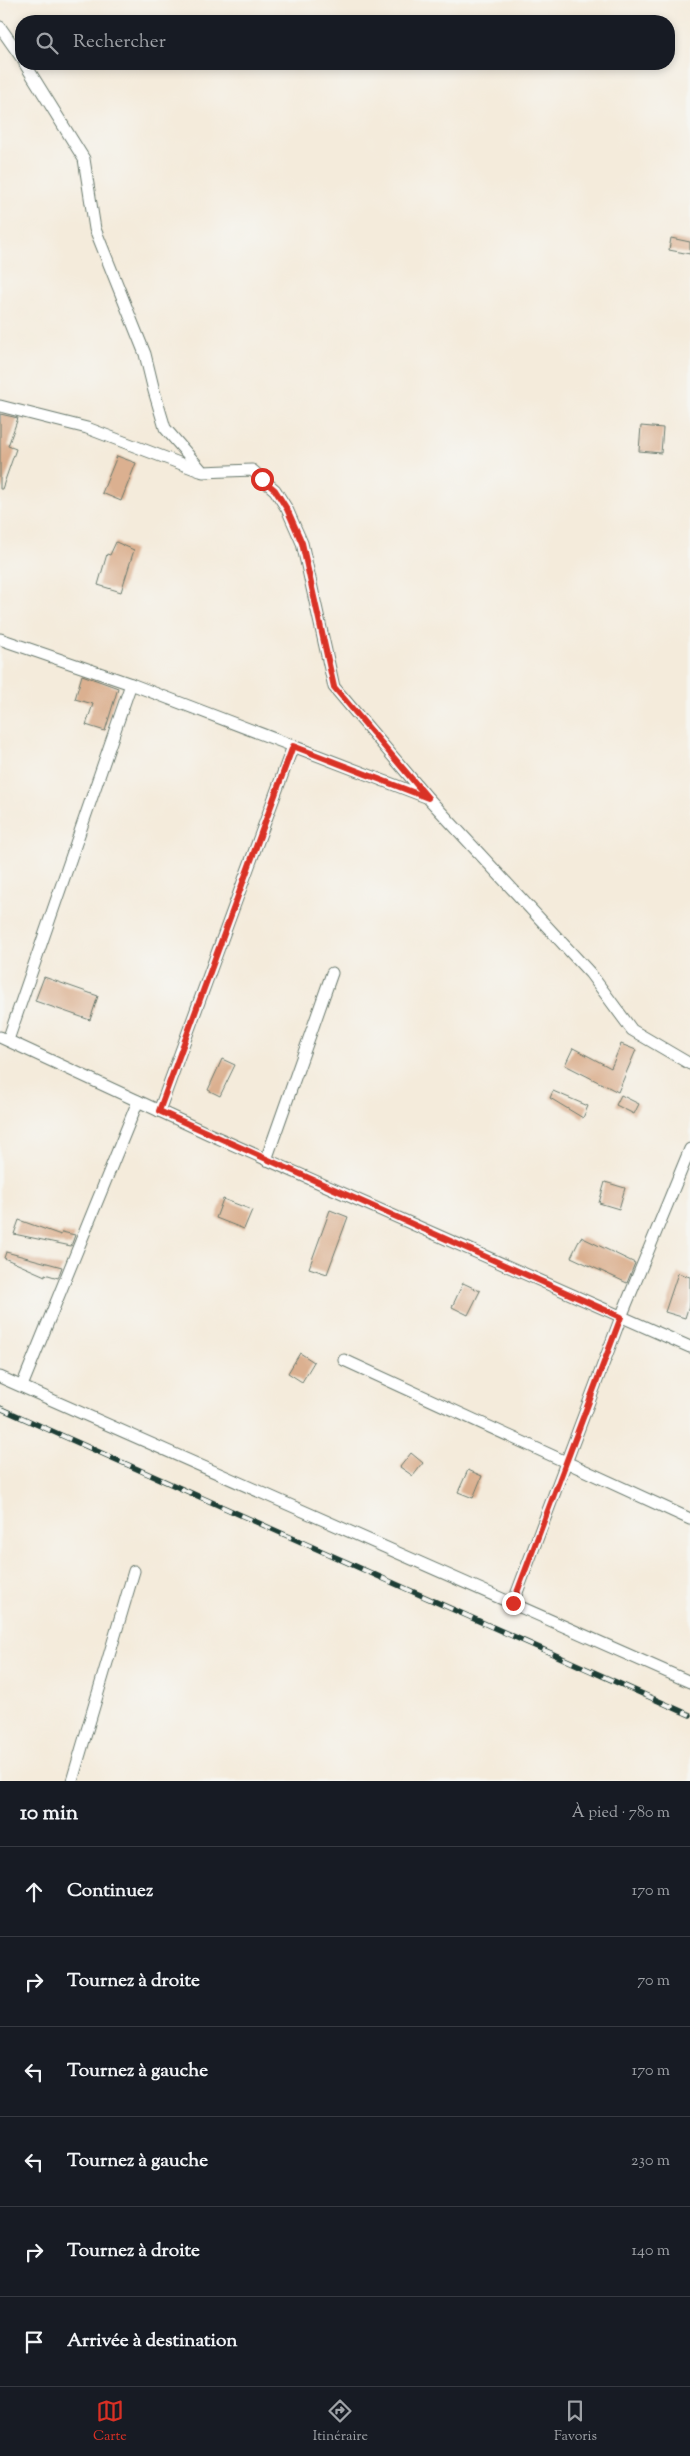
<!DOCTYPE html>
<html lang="fr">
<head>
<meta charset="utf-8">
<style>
	body { margin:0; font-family:"Sorts Mill Goudy",serif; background:#20242c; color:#f1f3f6 }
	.stop { position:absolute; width:15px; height:15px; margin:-11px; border:4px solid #d93025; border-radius:50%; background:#fff }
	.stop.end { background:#d93025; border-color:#fff; box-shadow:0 1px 5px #0008 }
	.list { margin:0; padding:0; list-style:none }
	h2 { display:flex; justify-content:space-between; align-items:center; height:65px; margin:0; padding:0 20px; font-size:21px }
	h2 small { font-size:16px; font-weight:400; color:#9ea1a6 }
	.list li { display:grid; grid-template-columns:32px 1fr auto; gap:15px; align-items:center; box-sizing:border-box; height:90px; padding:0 20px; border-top:1px solid #363941 }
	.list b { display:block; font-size:19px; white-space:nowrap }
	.list em { font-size:16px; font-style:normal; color:#9ea1a6 }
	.icon { flex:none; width:28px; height:28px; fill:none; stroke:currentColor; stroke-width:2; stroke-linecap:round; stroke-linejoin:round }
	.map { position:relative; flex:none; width:690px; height:1781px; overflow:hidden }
	.search { position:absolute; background:#171b24; box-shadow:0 2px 8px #0003; left:15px; right:15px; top:15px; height:55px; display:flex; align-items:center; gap:12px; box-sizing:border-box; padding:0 18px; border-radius:20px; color:#9ea1a6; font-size:19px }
	.sheet { height:605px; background:#171b24 }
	nav { display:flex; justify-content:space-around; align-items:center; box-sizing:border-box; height:70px; border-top:1px solid #363941; background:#171b24; font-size:14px; color:#9ea1a6 }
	nav a { display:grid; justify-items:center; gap:2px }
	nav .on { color:#d93025 }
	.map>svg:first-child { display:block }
	.building { fill:#dbb090 }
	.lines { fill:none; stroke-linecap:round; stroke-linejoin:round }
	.street-casing { stroke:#6a7a6e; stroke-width:13 }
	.street { stroke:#fff; stroke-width:11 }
	.rail-casing { stroke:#1f3d34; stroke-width:5.5 }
	.rail { stroke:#f6f6f2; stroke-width:4; stroke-dasharray:11; stroke-linecap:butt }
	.route { stroke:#d93025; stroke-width:6 }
</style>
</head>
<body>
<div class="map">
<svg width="690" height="1781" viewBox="0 0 690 1781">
	<rect width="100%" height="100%" fill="#f6f6f2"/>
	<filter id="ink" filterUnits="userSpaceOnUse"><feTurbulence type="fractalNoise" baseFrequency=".02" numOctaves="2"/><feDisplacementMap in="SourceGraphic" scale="10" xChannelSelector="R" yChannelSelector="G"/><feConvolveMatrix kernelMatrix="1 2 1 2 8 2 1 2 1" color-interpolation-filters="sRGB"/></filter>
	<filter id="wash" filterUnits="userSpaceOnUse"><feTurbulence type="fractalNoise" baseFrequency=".0096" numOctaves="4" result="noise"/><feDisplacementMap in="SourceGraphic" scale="20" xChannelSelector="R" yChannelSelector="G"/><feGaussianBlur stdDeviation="1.12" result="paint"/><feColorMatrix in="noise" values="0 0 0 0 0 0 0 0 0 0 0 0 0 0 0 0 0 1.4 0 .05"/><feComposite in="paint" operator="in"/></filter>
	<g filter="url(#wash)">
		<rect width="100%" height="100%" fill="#f4ebdb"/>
		<g id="blocks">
			<g class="building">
				<path d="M671 238 690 242V254L669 250Z"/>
				<path d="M0 414 18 418 8 446 16 449 2 489H0Z"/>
				<path d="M641 426 663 428 661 453 639 451Z"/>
				<path d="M117 456 136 463 121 501 102 493Z"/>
				<path d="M116 542 134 550 121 592 98 585 107 554 110 555Z"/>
				<path d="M82 675 118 688 105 731 86 725 93 704 75 699Z"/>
				<path d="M44 977 98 996 90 1020 35 1001Z"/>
				<path d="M621 1044 636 1050 618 1092 565 1065 573 1048 611 1068Z"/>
				<path d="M222 1059 235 1065 220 1096 208 1090Z"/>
				<path d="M553 1091 588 1106 583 1118 550 1098Z"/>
				<path d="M621 1095 639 1104 634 1114 616 1105Z"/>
				<path d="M605 1182 625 1188 619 1209 599 1203Z"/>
				<path d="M223 1199 252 1210 244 1229 216 1218Z"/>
				<path d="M330 1210 348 1217 327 1274 309 1268Z"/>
				<path d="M19 1220 61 1235 62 1232 75 1235 71 1246 14 1234Z"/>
				<path d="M581 1237 635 1263 627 1283 571 1257Z"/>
				<path d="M6 1252 62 1267 58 1278 45 1274V1276L4 1258Z"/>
				<path d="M678 1273 690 1277V1302L685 1318 665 1312Z"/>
				<path d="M463 1283 480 1291 468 1315 452 1307Z"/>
				<path d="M300 1353 314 1362 302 1382 288 1373Z"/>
				<path d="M411 1453 423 1463 413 1476 400 1467Z"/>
				<path d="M468 1470 482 1476 473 1498 458 1492Z"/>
			</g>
		</g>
	</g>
	<g filter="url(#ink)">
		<use href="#blocks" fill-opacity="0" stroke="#6a7a6e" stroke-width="1"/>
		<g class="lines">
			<g class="street-casing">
				<g id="street">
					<path d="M0 27 21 57"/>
					<path d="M25 64 84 159 95 229 145 354 154 391 165 428 203 472 252 470 275 490 287 509 302 543 334 687 428 798 590 973 632 1030 690 1064"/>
					<path d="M0 406 87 428 200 471"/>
					<path d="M0 639 131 684 426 797"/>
					<path d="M0 1037 209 1134 690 1347"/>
					<path d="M8 1040 131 684"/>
					<path d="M159 1111 293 746"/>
					<path d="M266 1160 332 973"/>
					<path d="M344 1360 690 1519"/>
					<path d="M0 1377 690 1682"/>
					<path d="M22 1386 138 1101"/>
					<path d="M513 1603 621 1317 690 1149"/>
					<path d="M72 1781 134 1571"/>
				</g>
			</g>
			<use href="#street" class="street"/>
			<g class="rail-casing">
				<path id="rail" d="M0 1408 690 1715"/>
			</g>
			<use href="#rail" class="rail"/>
		</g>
	</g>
	<g class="lines" filter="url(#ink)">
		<path class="route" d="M262 479 275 490 287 509 302 543 334 687 428 798 293 746 159 1111 621 1317 513 1603"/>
	</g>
</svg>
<div class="stop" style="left:262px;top:479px"></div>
<div class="stop end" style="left:513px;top:1603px"></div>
<div class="search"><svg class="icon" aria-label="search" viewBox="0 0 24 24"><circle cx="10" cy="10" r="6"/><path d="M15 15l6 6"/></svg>Rechercher</div>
</div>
<section class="sheet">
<h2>10 min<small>À pied · 780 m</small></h2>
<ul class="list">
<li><svg class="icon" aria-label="ahead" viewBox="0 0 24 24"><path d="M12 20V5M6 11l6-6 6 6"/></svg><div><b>Continuez</b></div><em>170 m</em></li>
<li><svg class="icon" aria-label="right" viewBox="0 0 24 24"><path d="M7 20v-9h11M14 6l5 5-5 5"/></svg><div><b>Tournez à droite</b></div><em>70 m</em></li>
<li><svg class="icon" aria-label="left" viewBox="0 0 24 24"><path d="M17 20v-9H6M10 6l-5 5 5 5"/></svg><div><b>Tournez à gauche</b></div><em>170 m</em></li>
<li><svg class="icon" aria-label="left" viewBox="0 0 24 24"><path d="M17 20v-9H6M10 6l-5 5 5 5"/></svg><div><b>Tournez à gauche</b></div><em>230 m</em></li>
<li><svg class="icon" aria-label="right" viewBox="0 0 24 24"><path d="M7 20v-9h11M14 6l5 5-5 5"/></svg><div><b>Tournez à droite</b></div><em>140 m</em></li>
<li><svg class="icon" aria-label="arrive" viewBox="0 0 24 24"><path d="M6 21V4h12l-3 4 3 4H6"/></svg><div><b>Arrivée à destination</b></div></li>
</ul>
</section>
<nav>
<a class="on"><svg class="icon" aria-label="map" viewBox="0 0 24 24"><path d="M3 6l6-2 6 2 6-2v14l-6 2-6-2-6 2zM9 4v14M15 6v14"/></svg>Carte</a>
<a><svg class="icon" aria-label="directions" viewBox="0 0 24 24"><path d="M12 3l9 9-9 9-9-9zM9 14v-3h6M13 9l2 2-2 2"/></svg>Itinéraire</a>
<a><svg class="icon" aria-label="saved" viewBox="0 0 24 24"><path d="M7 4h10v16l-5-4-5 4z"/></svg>Favoris</a>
</nav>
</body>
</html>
